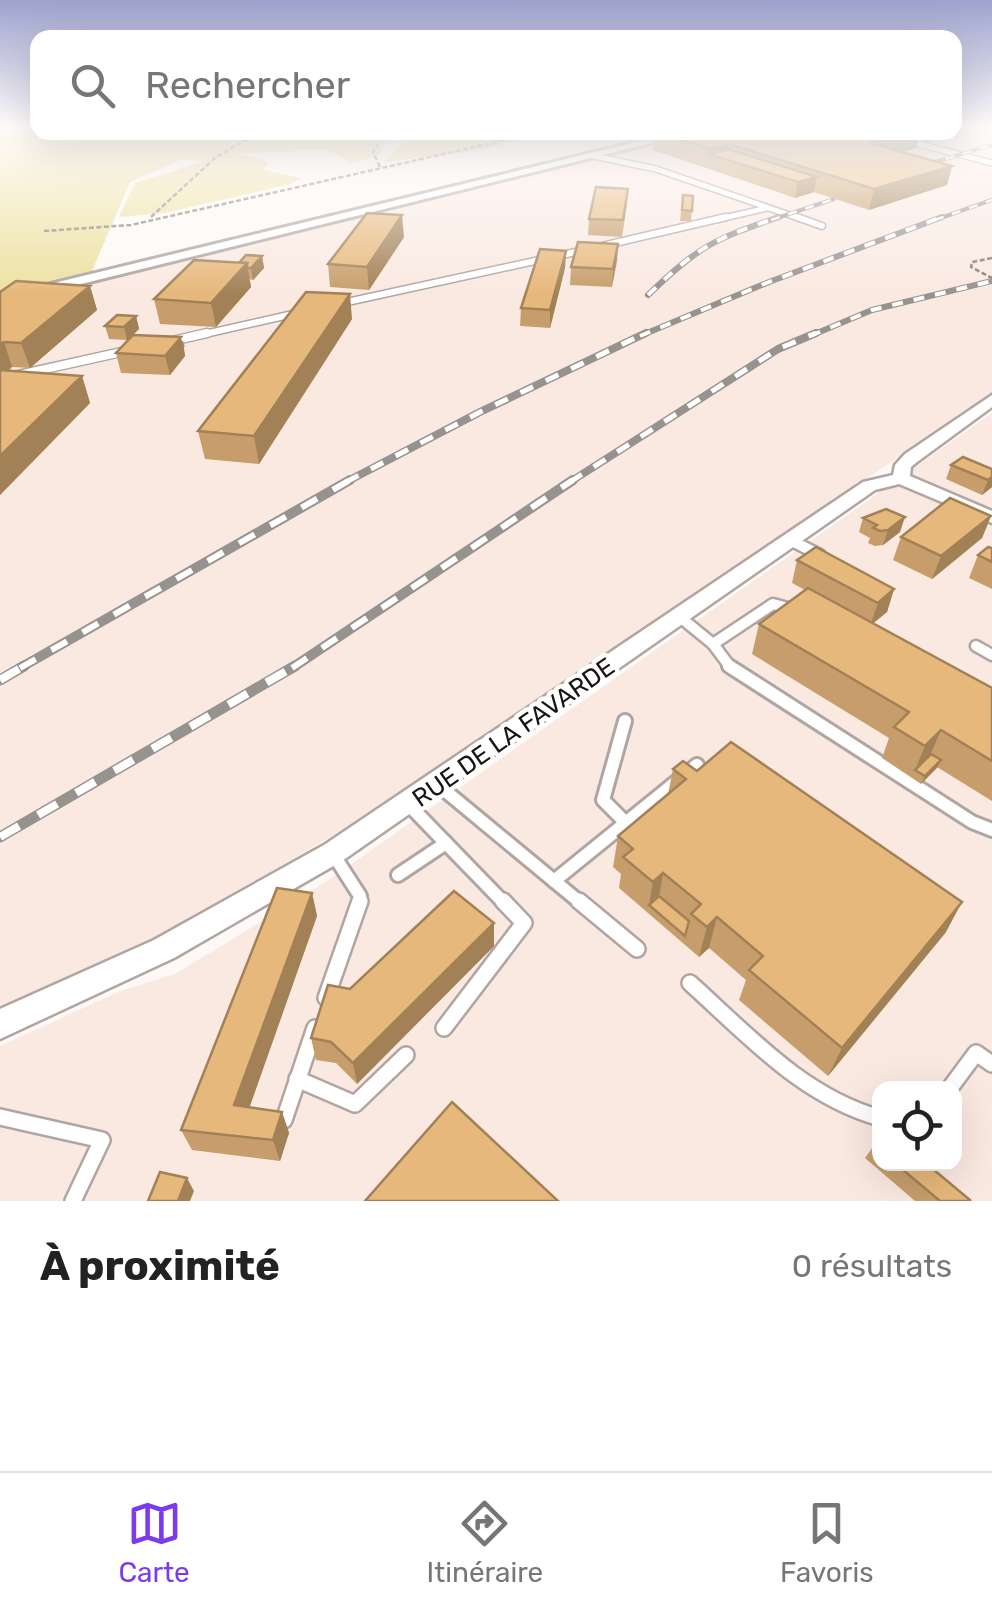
<!DOCTYPE html>
<html lang="fr">
<head>
<meta charset="utf-8">
<style>
	body { margin:0; font-family:Rubik,sans-serif; background:#f6f6f6; color:#222 }
	.controls { position:absolute; right:30px; bottom:30px; display:grid; overflow:hidden; border-radius:20px; box-shadow:0 10px 40px #0002 }
	.controls button { width:90px; height:90px; display:grid; place-items:center; padding:0; border:0; border-bottom:2px solid #e0e0e0; background:#fff; color:#222; font:50px sans-serif }
	.list { margin:0; padding:0; list-style:none }
	h2 { display:flex; justify-content:space-between; align-items:center; height:130px; margin:0; padding:0 40px; font-size:42px }
	h2 small { font-size:32px; font-weight:400; color:#767676 }
	.icon { flex:none; width:55px; height:55px; fill:none; stroke:currentColor; stroke-width:2; stroke-linecap:round; stroke-linejoin:round }
	.map { position:relative; flex:none; width:992px; height:1201px; overflow:hidden }
	.search { position:absolute; background:#fff; box-shadow:0 10px 40px #0002; left:30px; right:30px; top:30px; height:110px; display:flex; align-items:center; gap:25px; box-sizing:border-box; padding:0 35px; border-radius:20px; color:#767676; font-size:38px }
	.sheet { height:270px; background:#fff }
	nav { display:flex; justify-content:space-around; align-items:center; box-sizing:border-box; height:140px; border-top:2px solid #e0e0e0; background:#fff; font-size:28px; color:#767676 }
	nav a { display:grid; justify-items:center; gap:5px }
	nav .on { color:#7c3aed }
	.map>svg:first-child { display:block }
	.built { fill:#fae9e1; fill-rule:evenodd }
	.green { fill:#ede1a0 }
	.lines { fill:none; stroke-linecap:round; stroke-linejoin:round }
	.service-far5-casing { stroke:#afa6a3; stroke-width:8 }
	.service-far4-casing { stroke:#afa6a3; stroke-width:9 }
	.service-far3-casing { stroke:#afa6a3; stroke-width:11 }
	.service-far2-casing { stroke:#afa6a3; stroke-width:15 }
	.service-far1-casing { stroke:#afa6a3; stroke-width:18 }
	.service-casing { stroke:#afa6a3; stroke-width:20 }
	.minor-casing { stroke:#afa6a3; stroke-width:5 }
	.tertiary-casing { stroke:#afa6a3; stroke-width:6 }
	.path { stroke:#837f7d; stroke-width:2.5; stroke-dasharray:5 2.5; stroke-linecap:butt }
	.service-far5 { stroke:#fff; stroke-width:5 }
	.service-far4 { stroke:#fff; stroke-width:6 }
	.service-far3 { stroke:#fff; stroke-width:8 }
	.service-far2 { stroke:#fff; stroke-width:10 }
	.service-far1 { stroke:#fff; stroke-width:12 }
	.service { stroke:#fff; stroke-width:15 }
	.minor { fill:#fff; fill-rule:evenodd }
	.tertiary { fill:#fff; fill-rule:evenodd }
	.rail-far4-casing { stroke:#969290; stroke-width:4 }
	.rail-far3-casing { stroke:#969290; stroke-width:6 }
	.rail-far2-casing { stroke:#969290; stroke-width:8 }
	.rail-far1-casing { stroke:#969290; stroke-width:10 }
	.rail-casing { stroke:#969290; stroke-width:11 }
	.rail-far4 { stroke:#fff; stroke-width:2.5; stroke-dasharray:9; stroke-linecap:butt }
	.rail-far3 { stroke:#fff; stroke-width:4; stroke-dasharray:11; stroke-linecap:butt }
	.rail-far2 { stroke:#fff; stroke-width:5; stroke-dasharray:14; stroke-linecap:butt }
	.rail-far1 { stroke:#fff; stroke-width:6; stroke-dasharray:18; stroke-linecap:butt }
	.rail { stroke:#fff; stroke-width:8; stroke-dasharray:22; stroke-linecap:butt }
	.wall { fill:#c79e6b }
	.shaded-wall { fill:#a28157 }
	.building { fill:#e7b87c; stroke:#a28157; stroke-width:2.5 }
	.labels { text-anchor:middle; stroke-width:9; stroke-linejoin:round; paint-order:stroke }
	.street-label { font-size:25px; fill:#181514; stroke:#fff }
</style>
</head>
<body>
<div class="map">
<svg width="992" height="1201" viewBox="0 0 992 1201">
	<rect width="100%" height="100%" fill="#fef9f6"/>
	<g class="built">
		<path d="M955 127H992V393L418 785 146 945 0 1012V305L708 133 954 132Z"/>
		<path d="M992 413V1201H0V1046L120 991 175 974 326 882ZM880 1088H954V1164H880Z"/>
	</g>
	<g class="green">
		<path d="M0 127H37L38 132 255 133 240 141 261 133H392L379 155 353 163 327 150 238 153 269 162 263 170 301 178 291 184 164 213 119 217 135 183 205 161 183 159 130 182 92 271 0 292Z"/>
		<path d="M405 133V132L549 133 475 151 384 162 407 140Z"/>
	</g>
	<g class="lines">
		<g class="service-far5-casing">
			<g id="service-far5">
				<path d="M904 140 992 163"/>
				<path d="M913 141 932 136 927 132"/>
				<path d="M594 156 656 169 804 220"/>
				<path d="M715 220 767 208"/>
			</g>
		</g>
		<g class="service-far4-casing">
			<g id="service-far4">
				<path d="M797 217 822 226"/>
				<path d="M602 246 726 217"/>
				<path d="M338 304 585 250"/>
				<path d="M196 336 302 312"/>
			</g>
		</g>
		<g class="service-far3-casing">
			<g id="service-far3">
				<path d="M172 341 207 333"/>
				<path d="M0 379 126 351"/>
			</g>
		</g>
		<g class="service-far2-casing">
			<g id="service-far2">
				<path d="M790 540 820 555"/>
				<path d="M680 617 713 644 731 668"/>
				<path d="M713 644 773 604 795 610"/>
				<path d="M976 646 992 655"/>
			</g>
		</g>
		<g class="service-far1-casing">
			<g id="service-far1">
				<path d="M729 666 972 822 992 830"/>
				<path d="M625 721 603 800 626 823"/>
				<path d="M437 784 582 904"/>
				<path d="M408 804 505 904"/>
				<path d="M333 854 360 896V904"/>
				<path d="M398 875 446 843"/>
				<path d="M554 881 697 765"/>
			</g>
		</g>
		<g class="service-casing">
			<g id="service">
				<path d="M579 901 637 949"/>
				<path d="M690 983C749 1036 802 1096 880 1118"/>
				<path d="M326 998 360 901"/>
				<path d="M444 1028 524 923 503 901"/>
				<path d="M297 1079 355 1104 406 1055"/>
				<path d="M950 1088 976 1053 992 1064"/>
				<path d="M0 1117 102 1140 73 1201"/>
				<path d="M284 1120 315 1028"/>
			</g>
		</g>
		<g class="minor-casing">
			<path id="minor" d="M992 395V407L917 462 911 467 910 476 992 511V523L899 484 875 490 342 861 174 958 0 1039V1009L154 940 324 845 863 482 893 475 895 465 905 454Z"/>
		</g>
		<g class="tertiary-casing">
			<path id="tertiary" d="M678 132H696L0 304V296Z"/>
		</g>
		<g class="path">
			<path d="M380 167 373 152 386 132"/>
			<path d="M151 217 216 157 259 132"/>
			<path d="M44 231 131 225 540 132"/>
			<path d="M992 258 972 262 971 267 992 278"/>
		</g>
		<use href="#service-far5" class="service-far5"/>
		<use href="#service-far4" class="service-far4"/>
		<use href="#service-far3" class="service-far3"/>
		<use href="#service-far2" class="service-far2"/>
		<use href="#service-far1" class="service-far1"/>
		<use href="#service" class="service"/>
		<use href="#minor" class="minor"/>
		<use href="#tertiary" class="tertiary"/>
		<g class="rail-far4-casing">
			<g id="rail-far4">
				<path d="M911 169 992 145"/>
				<path d="M771 220 834 199"/>
				<path d="M935 220 992 200"/>
			</g>
		</g>
		<g class="rail-far3-casing">
			<g id="rail-far3">
				<path d="M648 295C699 246 712 240 779 217"/>
				<path d="M640 336 769 282 942 217"/>
				<path d="M810 336 872 310 992 281"/>
			</g>
		</g>
		<g class="rail-far2-casing">
			<g id="rail-far2">
				<path d="M346 482 480 412 646 333"/>
				<path d="M570 482 778 349 816 333"/>
			</g>
		</g>
		<g class="rail-far1-casing">
			<g id="rail-far1">
				<path d="M20 668 350 480"/>
				<path d="M292 668 573 480"/>
			</g>
		</g>
		<g class="rail-casing">
			<g id="rail">
				<path d="M0 680 24 666"/>
				<path d="M0 837 295 666"/>
			</g>
		</g>
		<use href="#rail-far4" class="rail-far4"/>
		<use href="#rail-far3" class="rail-far3"/>
		<use href="#rail-far2" class="rail-far2"/>
		<use href="#rail-far1" class="rail-far1"/>
		<use href="#rail" class="rail"/>
	</g>
	<g class="wall">
		<path d="M655 132H920L916 148 902 152 952 166 947 185 869 210 814 192 795 198 653 150Z"/>
		<path d="M683 195 692 211 691 221H680Z"/>
		<path d="M627 204 622 237 588 235 589 219Z"/>
		<path d="M404 237 369 290 330 287 328 264Z"/>
		<path d="M618 244 612 287 570 285 571 267Z"/>
		<path d="M566 251 565 268 550 328 520 326 521 308Z"/>
		<path d="M262 256 264 268 253 280 249 279 251 287 216 327 160 324 154 299 239 263Z"/>
		<path d="M90 286 97 310 30 368 12 367 9 370 82 376 90 403 0 495V292Z"/>
		<path d="M136 316 139 329 133 335 181 340 185 346 183 348 185 356 170 375 121 373 116 353 127 340 109 339 105 326Z"/>
		<path d="M352 319 259 464 205 459 198 431Z"/>
		<path d="M951 465 992 469V487L982 495 946 479Z"/>
		<path d="M991 516 982 538 932 579 893 560 901 537Z"/>
		<path d="M863 518 900 532 883 545 875 546 868 543 870 538 859 532Z"/>
		<path d="M992 548V589L969 578 978 555Z"/>
		<path d="M797 560 894 589 887 612 873 623 992 688V801L937 767 921 784 882 758 889 738 752 654 759 624 805 590 792 583Z"/>
		<path d="M673 769 946 932 828 1076 739 1000 746 980 709 948 699 957 619 888 621 874 613 867 618 836 668 794Z"/>
		<path d="M312 893 317 916 249 1107 282 1112 289 1133 280 1161 192 1150 181 1130Z"/>
		<path d="M494 923V946L357 1084 336 1063 316 1060 311 1038 350 989Z"/>
		<path d="M880 1137V1164H927L969 1201H915L865 1158Z"/>
	</g>
	<g class="shaded-wall">
		<path d="M909 132H920L916 148 866 162 870 143Z"/>
		<path d="M729 144 726 159 708 154 709 149Z"/>
		<path d="M952 166 947 185 869 210 874 189Z"/>
		<path d="M817 177 814 192 795 198 798 182Z"/>
		<path d="M402 215 404 237 369 290 367 267Z"/>
		<path d="M618 244 617 261 612 287 613 269Z"/>
		<path d="M566 251 565 268 550 328V310Z"/>
		<path d="M262 256 264 268 253 280 251 268Z"/>
		<path d="M247 263 251 287 216 327 211 303Z"/>
		<path d="M90 286 97 310 30 368 21 343Z"/>
		<path d="M350 294 352 319 259 464 254 436Z"/>
		<path d="M136 316 139 329 127 340 124 327Z"/>
		<path d="M181 337 182 342 183 340 185 356 170 375 165 356Z"/>
		<path d="M4 342 12 367 2 376 0 370V344Z"/>
		<path d="M82 376 90 403 0 495V456Z"/>
		<path d="M992 477V487L982 495 988 480Z"/>
		<path d="M991 516 982 538 932 579 941 556Z"/>
		<path d="M905 517 900 532 883 545 888 530Z"/>
		<path d="M894 589 887 612 870 626 878 603Z"/>
		<path d="M941 730 927 762 915 770 925 746Z"/>
		<path d="M941 760 937 768 921 784 925 776Z"/>
		<path d="M663 873 658 904 649 905 653 882Z"/>
		<path d="M312 893 317 916 243 1126 234 1105Z"/>
		<path d="M962 902 946 932 828 1076 842 1048Z"/>
		<path d="M717 917 709 948 699 957 707 927Z"/>
		<path d="M494 923V946L357 1084 353 1063Z"/>
		<path d="M282 1112 289 1133 280 1161 273 1140Z"/>
		<path d="M187 1178 194 1191 190 1201H178Z"/>
	</g>
	<g class="building">
		<path d="M657 132H909L870 143 952 166 874 189 729 144 709 149Z"/>
		<path d="M728 149 817 177 798 182 708 154Z"/>
		<path d="M596 187 628 189 623 220 589 219Z"/>
		<path d="M683 195 693 196 692 211 682 210Z"/>
		<path d="M367 213 402 215 367 267 328 264Z"/>
		<path d="M578 242 618 244 613 269 571 267Z"/>
		<path d="M540 249 566 251 550 310 521 308Z"/>
		<path d="M246 255 262 256 251 268H247V263H239Z"/>
		<path d="M194 260 247 263 211 303 154 299Z"/>
		<path d="M16 281 90 286 21 343 4 342 0 344V292Z"/>
		<path d="M306 292 350 294 254 436 198 431Z"/>
		<path d="M117 315 136 316 124 327 105 326Z"/>
		<path d="M133 335 181 337 165 356 116 353Z"/>
		<path d="M0 370 82 376 0 456Z"/>
		<path d="M963 457 992 469V477L988 480 951 465Z"/>
		<path d="M950 498 991 516 941 556 901 537Z"/>
		<path d="M886 509 905 517 888 530 880 531 873 528 877 525 863 518Z"/>
		<path d="M816 547 894 589 878 603 797 560Z"/>
		<path d="M988 547 992 548V562L978 555Z"/>
		<path d="M808 588 992 688V761L941 730 925 746 894 727 909 712 759 624Z"/>
		<path d="M731 742 962 902 842 1048 749 970 763 956 717 917 707 927 691 914 701 904 663 873 653 882 623 857 633 849 618 836 686 779 673 769 683 761 697 771Z"/>
		<path d="M931 754 941 760 925 776 915 770Z"/>
		<path d="M277 888 312 893 234 1105 282 1112 273 1140 181 1130Z"/>
		<path d="M454 891 494 923 353 1063 331 1042 311 1038 328 985 350 989Z"/>
		<path d="M659 896 689 921 685 936 649 905Z"/>
		<path d="M452 1102 558 1201H365Z"/>
		<path d="M880 1137V1150L874 1145Z"/>
		<path d="M896 1164H927L970 1200 969 1201H940Z"/>
		<path d="M160 1172 187 1178 178 1201H148Z"/>
	</g>
	<linearGradient id="sky" x2="0" y2="1"><stop stop-color="#9da2ce"/><stop offset="0.43" stop-color="#fffcfb"/><stop offset="1" stop-color="#fffcfb" stop-opacity="0"/></linearGradient>
	<rect width="992" height="295" fill="url(#sky)"/>
	<g class="labels">
		<g class="street-label">
			<text transform="translate(513 732) rotate(-35)" y="9">RUE DE LA FAVARDE</text>
		</g>
	</g>
</svg>
<div class="controls">
<button><svg class="icon" aria-label="locate" viewBox="0 0 24 24"><circle cx="12" cy="12" r="6"/><path d="M12 2v4M12 18v4M2 12h4M18 12h4"/></svg></button>
</div>
<div class="search"><svg class="icon" aria-label="search" viewBox="0 0 24 24"><circle cx="10" cy="10" r="6"/><path d="M15 15l6 6"/></svg>Rechercher</div>
</div>
<section class="sheet">
<h2>À proximité<small>0 résultats</small></h2>
<ul class="list">
</ul>
</section>
<nav>
<a class="on"><svg class="icon" aria-label="map" viewBox="0 0 24 24"><path d="M3 6l6-2 6 2 6-2v14l-6 2-6-2-6 2zM9 4v14M15 6v14"/></svg>Carte</a>
<a><svg class="icon" aria-label="directions" viewBox="0 0 24 24"><path d="M12 3l9 9-9 9-9-9zM9 14v-3h6M13 9l2 2-2 2"/></svg>Itinéraire</a>
<a><svg class="icon" aria-label="saved" viewBox="0 0 24 24"><path d="M7 4h10v16l-5-4-5 4z"/></svg>Favoris</a>
</nav>
</body>
</html>
